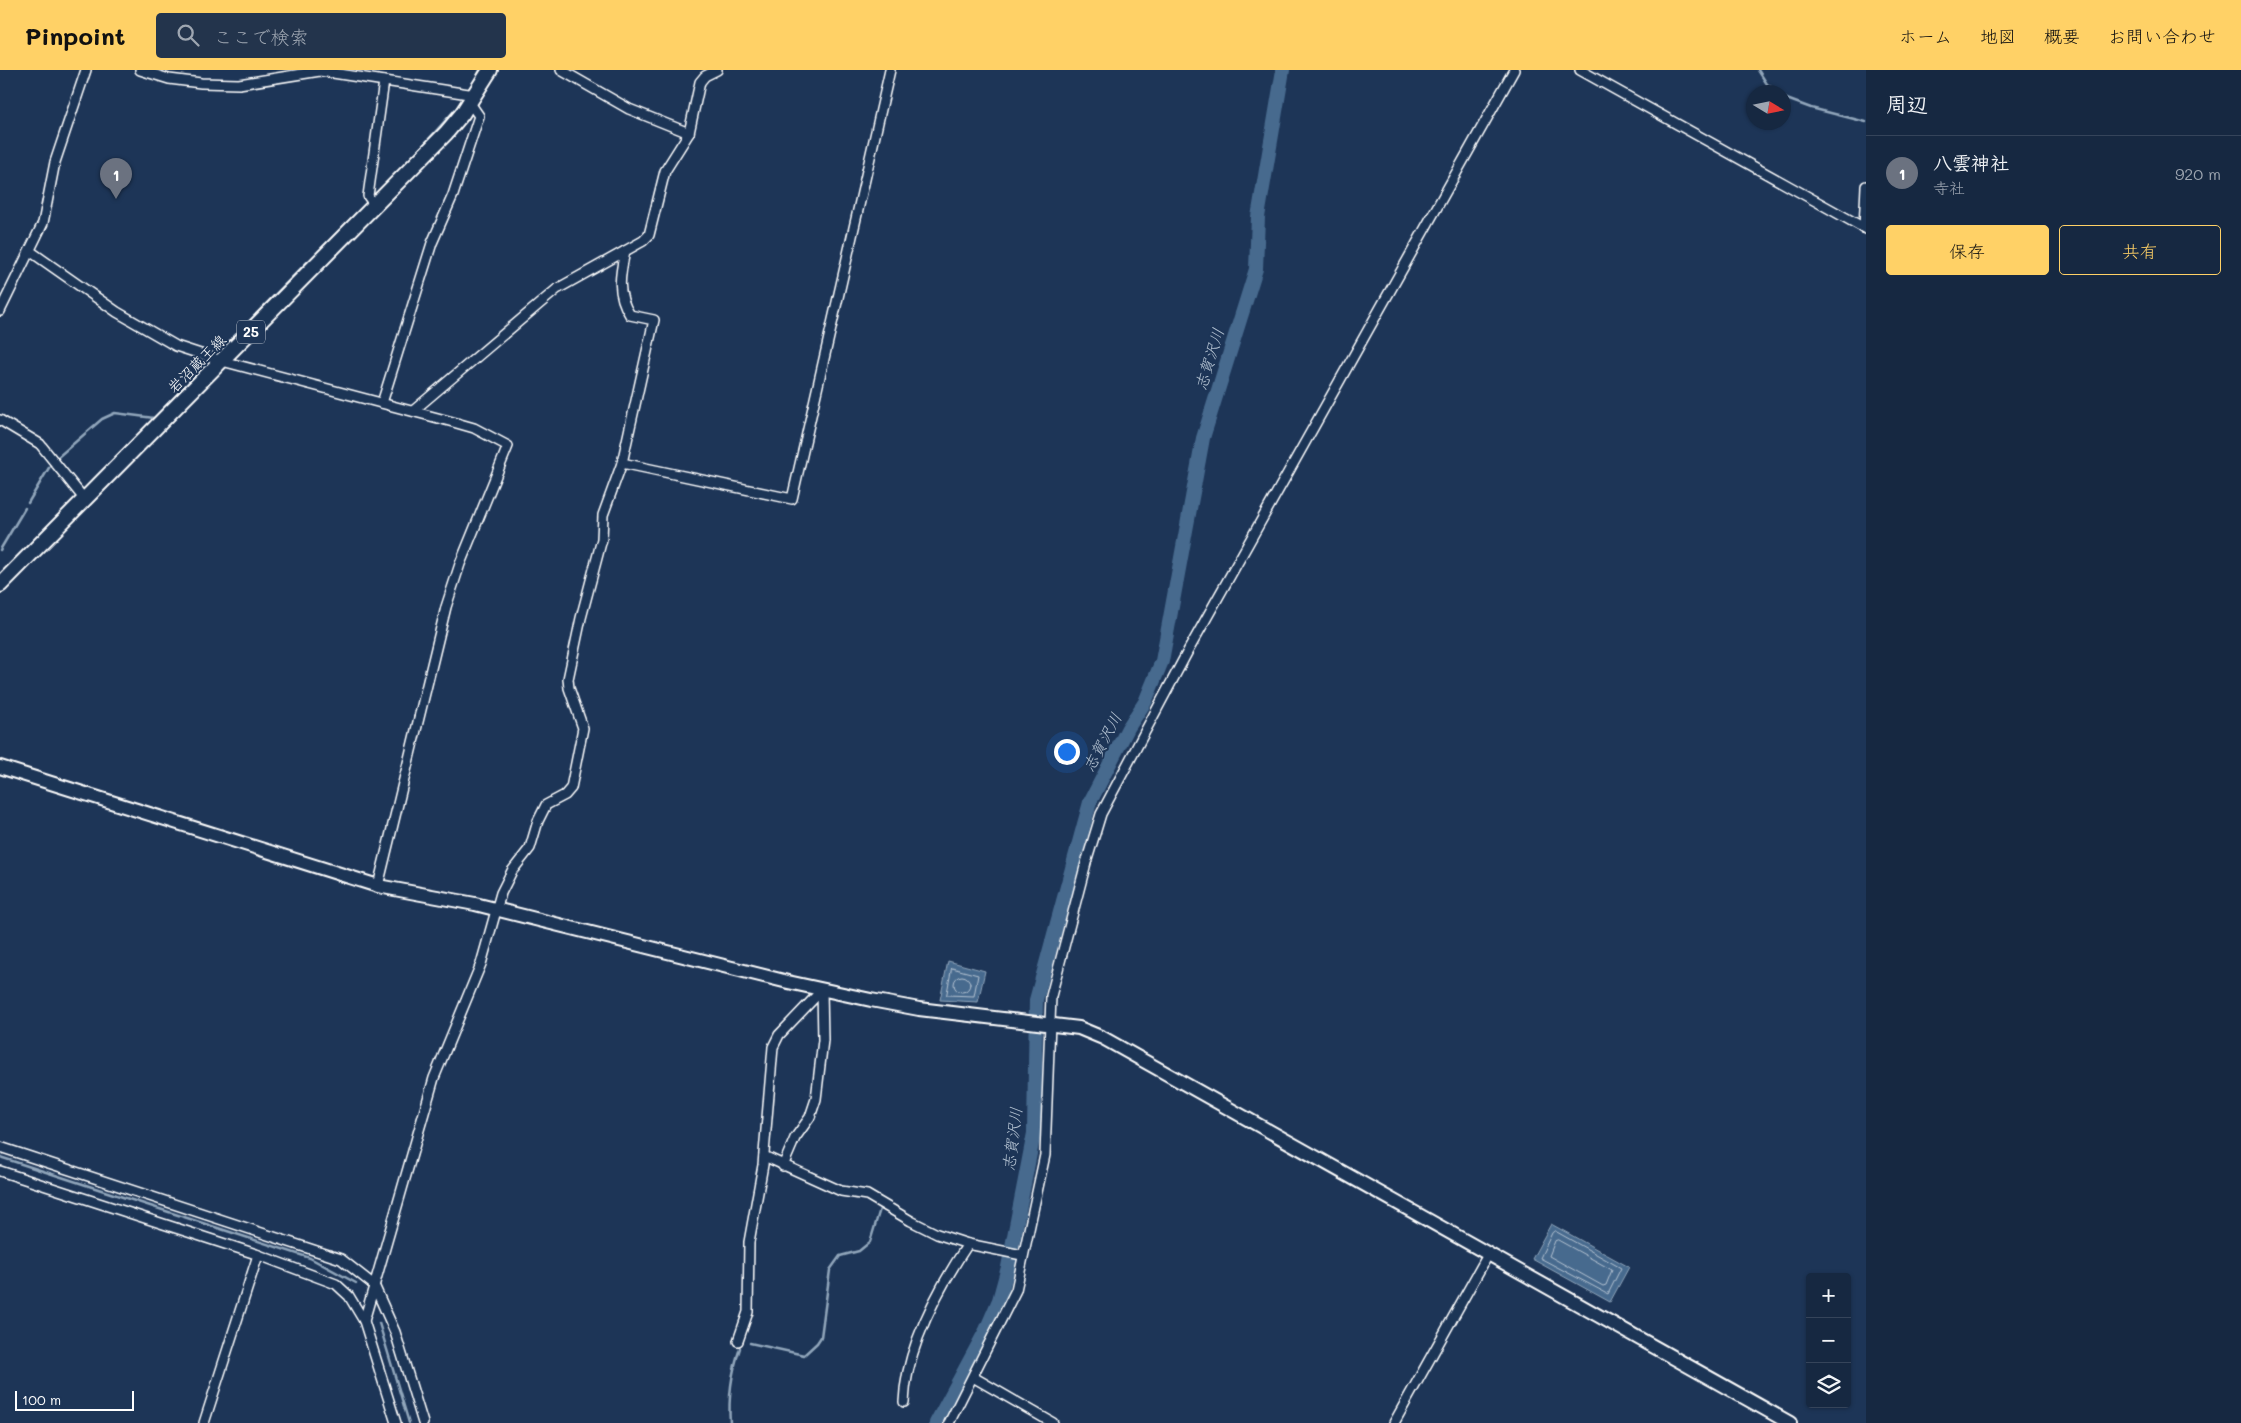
<!DOCTYPE html>
<html lang="ja">
<head>
<meta charset="utf-8">
<style>
	body { margin:0; font-family:Mali,"Klee One",sans-serif; background:#23344c; color:#f1f3f6 }
	.controls { position:absolute; right:15px; bottom:15px; display:grid; overflow:hidden; border-radius:5px; box-shadow:0 1px 4px #0004 }
	.controls button { width:45px; height:45px; display:grid; place-items:center; padding:0; border:0; border-bottom:1px solid #35445a; background:#162841; color:#f1f3f6; font:25px sans-serif }
	.compass { position:absolute; left:1746px; top:15px; width:45px; height:45px; border-radius:50%; background:#162841; box-shadow:0 1px 4px #0004; rotate:100deg }
	.scale { position:absolute; left:15px; bottom:12px; width:119px; box-sizing:border-box; padding-left:5px; border:2px solid #fff; border-top:0; font-size:14px; line-height:18px; white-space:nowrap; color:#fff; -webkit-text-stroke:4px #1d3557; paint-order:stroke }
	.you { position:absolute; left:1066px; top:681px; width:18px; height:18px; margin:-12px; border:4px solid #fff; border-radius:50%; background:#1a73e8; box-shadow:0 0 0 8px #1a73e833 }
	.badge { display:grid; place-items:center; width:32px; height:32px; border-radius:50%; background:#ffd166; color:#fff; font-size:16px; font-weight:700 }
	.pin { position:absolute; translate:-50% -41px; filter:drop-shadow(0 1px 2px #0008) }
	.pin::after { content:''; position:absolute; top:26px; width:18px; height:15px; background:inherit; clip-path:polygon(0 0,100% 0,50% 100%) }
	.list { margin:0; padding:0; list-style:none }
	h2 { display:flex; justify-content:space-between; align-items:center; height:65px; margin:0; padding:0 20px; font-size:21px }
	h2 small { font-size:16px; font-weight:400; color:#9ea6b1 }
	.list li { display:grid; grid-template-columns:32px 1fr auto; gap:15px; align-items:center; box-sizing:border-box; height:75px; padding:0 20px; border-top:1px solid #35445a }
	.list b { display:block; font-size:19px; white-space:nowrap }
	.list p { margin:0; font-size:16px; white-space:nowrap; color:#9ea6b1 }
	.list em { font-size:16px; font-style:normal; color:#9ea6b1 }
	.actions { display:flex; gap:10px; padding:15px 20px }
	.actions a { flex:1; padding:11px 0; border:1px solid #ffd166; border-radius:5px; text-align:center; font-size:18px; color:#ffd166 }
	.actions .main { background:#ffd166; color:#111 }
	.icon { flex:none; width:28px; height:28px; fill:none; stroke:currentColor; stroke-width:2; stroke-linecap:round; stroke-linejoin:round }
	.map { position:relative; flex:none; width:1866px; height:1353px; overflow:hidden }
	header { display:flex; align-items:center; gap:30px; box-sizing:border-box; height:70px; padding:0 25px; background:#ffd166; color:#111 }
	header strong { font-size:24px }
	nav { display:flex; gap:28px; margin-inline-start:auto; font-size:18px }
	.search { width:350px; height:45px; background:#23344c; display:flex; align-items:center; gap:12px; box-sizing:border-box; padding:0 18px; border-radius:5px; color:#9ea6b1; font-size:19px }
	main { display:flex }
	aside { flex:1; background:#162841 }
	.map>svg:first-child { display:block }
	.water { fill:#476a8e; stroke:#91a6bb }
	.lines { fill:none; stroke-linecap:round; stroke-linejoin:round }
	.shore { stroke:#b5c3d2; stroke-width:1 }
	.stream { stroke:#91a6bb; stroke-width:2.5 }
	.river { stroke:#476a8e; stroke-width:14 }
	.street-casing { stroke:#fff; stroke-width:12 }
	.secondary-casing { stroke:#fff; stroke-width:16 }
	.primary-casing { stroke:#fff; stroke-width:18 }
	.street { stroke:#1d3557; stroke-width:9 }
	.secondary { stroke:#1d3557; stroke-width:12 }
	.primary { stroke:#1d3557; stroke-width:14 }
	.labels { text-anchor:middle; stroke-width:4; stroke-linejoin:round; paint-order:stroke }
	.shield { fill:#1d3557; stroke:#bbc2cd; stroke-width:1 }
	.shield-label { font-size:14px; font-weight:bold; fill:#fff }
	.street-label { font-size:15px; fill:#fff; stroke:#1d3557 }
	.water-label { font-size:16px; font-style:italic; fill:#b5c3d2; stroke:#1d3557 }
</style>
</head>
<body>
<header>
<strong>Pinpoint</strong>
<div class="search"><svg class="icon" aria-label="search" viewBox="0 0 24 24"><circle cx="10" cy="10" r="6"/><path d="M15 15l6 6"/></svg>ここで検索</div>
<nav><a>ホーム</a><a>地図</a><a>概要</a><a>お問い合わせ</a></nav>
</header>
<main>
<div class="map">
<svg width="1866" height="1353" viewBox="0 0 1866 1353">
	<rect width="100%" height="100%" fill="#1d3557"/>
	<filter id="ink" filterUnits="userSpaceOnUse"><feTurbulence type="fractalNoise" baseFrequency=".02" numOctaves="2"/><feDisplacementMap in="SourceGraphic" scale="10" xChannelSelector="R" yChannelSelector="G"/><feConvolveMatrix kernelMatrix="1 2 1 2 8 2 1 2 1" color-interpolation-filters="sRGB"/></filter>
	<g filter="url(#ink)">
		<g class="water">
			<path d="M948 891 985 901 978 932 940 930Z"/>
			<path d="M1551 1154 1629 1197 1610 1232 1532 1189Z"/>
		</g>
		<g class="lines">
			<g class="shore">
				<path d="M952 898 978 905 974 926 947 925Z"/>
				<circle cx="962" cy="914" r="8"/>
				<path d="M1555 1161 1621 1198 1608 1224 1540 1188 1552 1163Z"/>
				<path d="M1558 1170 1612 1200 1606 1215 1603 1216 1549 1186 1555 1171Z"/>
			</g>
			<g class="stream">
				<path d="M1758 0 1767 14 1777 22"/>
				<path d="M472 16 480 0"/>
				<path d="M1784 28 1811 38 1866 52"/>
				<path d="M411 89 460 34"/>
				<path d="M373 126 393 107"/>
				<path d="M318 182 363 137"/>
				<path d="M218 283 308 191"/>
				<path d="M58 387 102 349 115 343 154 348 209 292"/>
				<path d="M28 433 50 396"/>
				<path d="M0 480 25 438"/>
				<path d="M0 1087 310 1188 356 1213"/>
				<path d="M379 1253 409 1353"/>
				<path d="M750 1273 804 1285 817 1273 821 1267 830 1200 840 1186 859 1181 870 1172 880 1139"/>
				<path d="M730 1353C728 1326 731 1304 740 1278"/>
			</g>
			<path class="river" d="M936 1353 986 1260 999 1230 1008 1197 1034 1063 1036 930 1090 732 1128 658 1145 632 1162 591 1203 368 1256 199 1258 147 1283 0"/>
			<g class="street-casing">
				<g id="street">
					<path d="M140 0 169 9 201 13 239 14 320 1 475 25"/>
					<path d="M561 0 629 39 689 63"/>
					<path d="M1580 0 1866 159"/>
					<path d="M375 136 368 126 384 11"/>
					<path d="M1864 158 1866 116"/>
					<path d="M30 181 117 242 176 276 222 291 453 352 474 358 508 376 460 494 446 537 378 816"/>
					<path d="M0 241 43 153 55 92 86 0"/>
					<path d="M382 333 432 173 453 125 479 46 470 33"/>
					<path d="M413 341 557 219 643 171 649 165 665 101 689 63 700 12 705 6 717 0"/>
					<path d="M0 350 40 374 85 430"/>
					<path d="M622 393 792 429 890 0"/>
					<path d="M0 1077 341 1189 374 1215 395 1262 423 1353"/>
					<path d="M764 1086 841 1121 867 1125 911 1151 937 1164 968 1174 1022 1185"/>
					<path d="M783 1096 795 1068 810 1047 816 1029 823 970 822 920"/>
					<path d="M0 1101 256 1184 336 1214 349 1226 364 1251"/>
					<path d="M738 1271 748 1242 749 1172 763 1095 773 977 779 965 822 920"/>
					<path d="M973 1307 1053 1353"/>
					<path d="M904 1332C906 1278 938 1219 968 1174"/>
					<path d="M204 1353 258 1185"/>
					<path d="M396 1353 364 1251 434 1008 481 894 501 823 512 801 530 778 538 751 546 735 565 725 571 718 583 658 569 618 568 609 581 548 602 469 603 445 622 393 654 250 630 245C616 223 620 205 625 181"/>
					<path d="M949 1353 1016 1220 1045 1085 1051 926 1086 793 1101 744 1188 581 1514 0"/>
					<path d="M1394 1353 1489 1183"/>
				</g>
			</g>
			<g class="secondary-casing">
				<path id="secondary" d="M0 697 378 816 475 834 788 912 871 930 919 939 1079 958 1103 968 1790 1353"/>
			</g>
			<g class="primary-casing">
				<path id="primary" d="M0 515 446 63 462 44 490 0"/>
			</g>
			<use href="#street" class="street"/>
			<use href="#secondary" class="secondary"/>
			<use href="#primary" class="primary"/>
		</g>
	</g>
	<g class="labels">
		<rect class="shield" x="237" y="250.5" width="28" height="23" rx="4"/>
		<g class="shield-label">
			<text x="251" y="267">25</text>
		</g>
		<g class="street-label">
			<text transform="translate(197 294) rotate(-45)" y="5">岩沼蔵王線</text>
		</g>
		<g class="water-label">
			<text transform="translate(1209 289) rotate(-73)" y="6">志賀沢川</text>
			<text transform="translate(1102 672) rotate(-62)" y="6">志賀沢川</text>
			<text transform="translate(1012 1069) rotate(-83)" y="6">志賀沢川</text>
		</g>
	</g>
</svg>
<div class="controls">
<button>+</button>
<button>−</button>
<button><svg class="icon" aria-label="layers" viewBox="0 0 24 24"><path d="M12 4l9 5-9 5-9-5zM3 14l9 5 9-5"/></svg></button>
</div>
<svg class="compass" viewBox="-18 -18 36 36"><path d="M0-13l5 13h-10z" fill="#e53935"/><path d="M0 13l5-13h-10z" fill="#9ea6b1"/></svg>
<div class="scale">100 m</div>
<div class="you"></div>
<div class="pin badge" style="left:116px;top:129px;background:#6b7280">1</div>
</div>
<aside>
<h2>周辺<small></small></h2>
<ul class="list">
<li><span class="badge" style="background:#6b7280">1</span><div><b>八雲神社</b><p>寺社</p></div><em>920 m</em></li>
</ul>
<div class="actions"><a class="main">保存</a><a>共有</a></div>
</aside>
</main>
</body>
</html>
